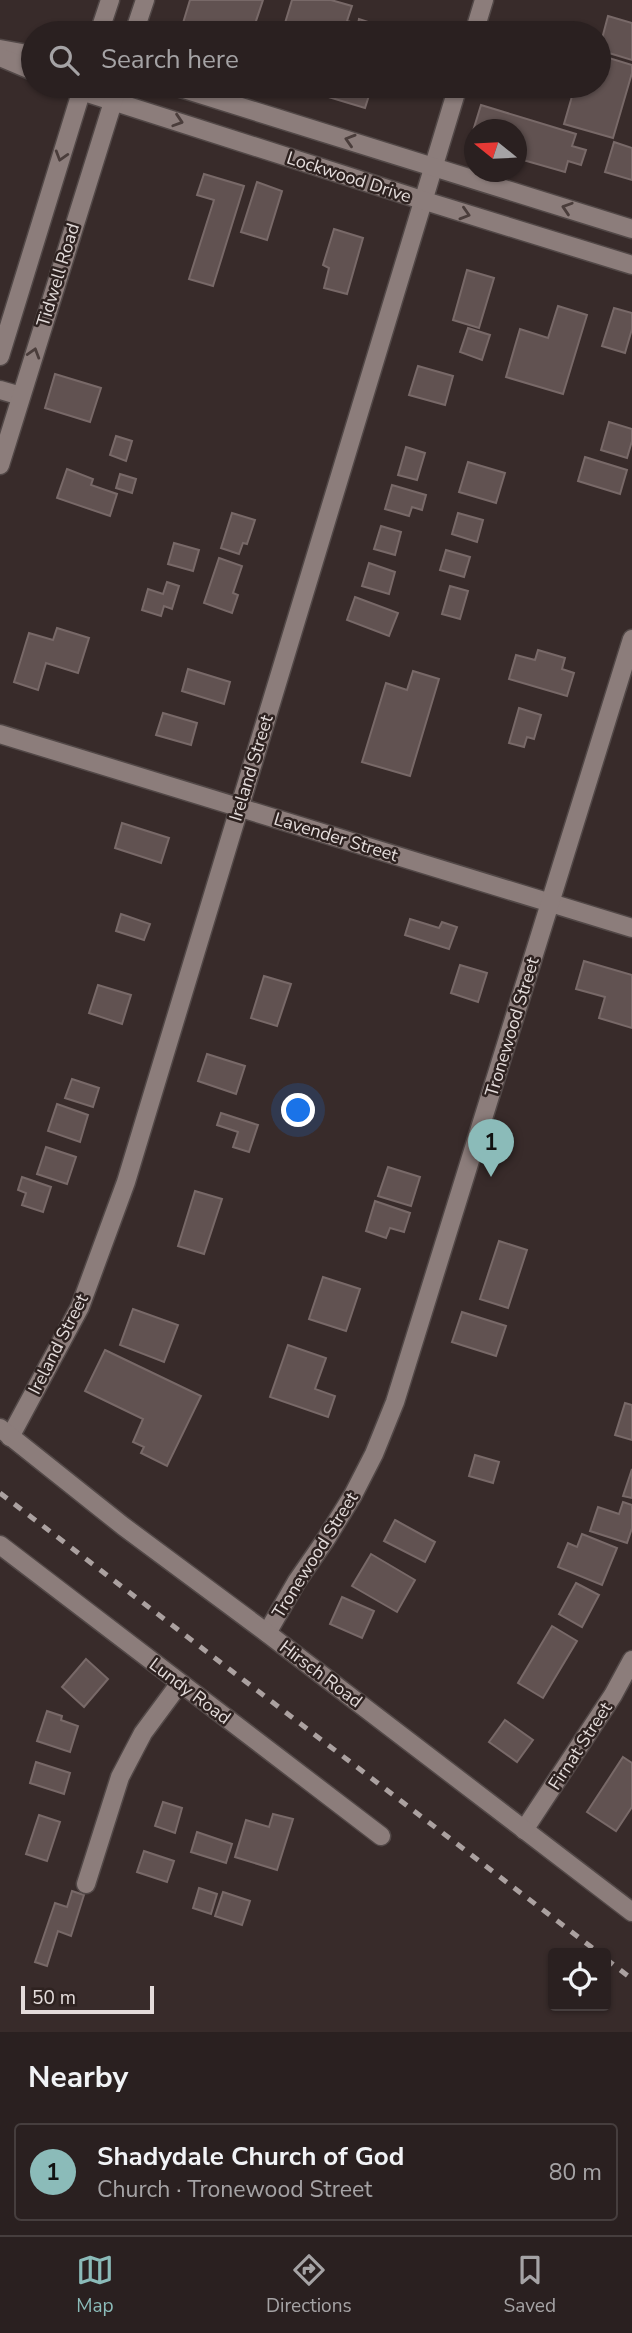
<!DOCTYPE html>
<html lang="en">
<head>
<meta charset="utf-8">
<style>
	body { margin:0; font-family:"Nunito Sans",sans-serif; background:#322829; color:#f1f3f6 }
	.controls { position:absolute; right:21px; bottom:21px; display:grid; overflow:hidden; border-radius:7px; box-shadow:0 2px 5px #0004 }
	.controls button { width:63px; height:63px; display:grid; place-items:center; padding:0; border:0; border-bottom:2px solid #463e3e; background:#2a2020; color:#f1f3f6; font:35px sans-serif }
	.compass { position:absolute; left:464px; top:119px; width:63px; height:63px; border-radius:50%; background:#2a2020; box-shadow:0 2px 5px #0004; rotate:288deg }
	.scale { position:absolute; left:21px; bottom:18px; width:133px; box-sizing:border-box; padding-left:7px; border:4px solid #e4dcdb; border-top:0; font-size:19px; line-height:24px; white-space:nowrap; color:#e4dcdb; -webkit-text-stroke:5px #2e2220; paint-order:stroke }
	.you { position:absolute; left:299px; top:1111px; width:24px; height:24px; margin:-18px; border:5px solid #fff; border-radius:50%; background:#1a73e8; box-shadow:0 0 0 10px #1a73e833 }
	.badge { display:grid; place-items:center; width:46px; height:46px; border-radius:50%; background:#8bbbb9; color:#111; font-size:23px; font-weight:700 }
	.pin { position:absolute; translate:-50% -58px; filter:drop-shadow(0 2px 4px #0008) }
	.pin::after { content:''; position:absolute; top:37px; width:24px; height:21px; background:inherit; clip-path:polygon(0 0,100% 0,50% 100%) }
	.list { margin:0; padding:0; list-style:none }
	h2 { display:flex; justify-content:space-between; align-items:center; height:91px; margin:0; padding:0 28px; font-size:30px }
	h2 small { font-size:23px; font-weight:400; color:#a5a3a5 }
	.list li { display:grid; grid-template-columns:46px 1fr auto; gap:21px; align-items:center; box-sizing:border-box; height:98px; margin:0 14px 14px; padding:0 14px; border:2px solid #463e3e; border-radius:7px }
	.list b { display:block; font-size:26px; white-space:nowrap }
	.list p { margin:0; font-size:23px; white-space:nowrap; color:#a5a3a5 }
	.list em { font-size:23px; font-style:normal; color:#a5a3a5 }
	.icon { flex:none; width:38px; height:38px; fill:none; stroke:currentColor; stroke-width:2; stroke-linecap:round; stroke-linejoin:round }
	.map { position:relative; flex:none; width:632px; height:2032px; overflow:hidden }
	.search { position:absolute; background:#2a2020; box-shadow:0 2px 5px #0004; left:21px; right:21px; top:21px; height:77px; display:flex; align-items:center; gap:18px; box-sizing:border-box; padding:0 24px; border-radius:38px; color:#a5a3a5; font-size:26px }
	.sheet { height:203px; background:#2a2020 }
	nav { display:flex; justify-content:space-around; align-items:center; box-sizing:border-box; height:98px; border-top:2px solid #463e3e; background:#2a2020; font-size:19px; color:#a5a3a5 }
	nav a { display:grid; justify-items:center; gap:4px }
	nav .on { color:#8bbbb9 }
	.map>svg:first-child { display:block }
	.building { fill:#615251; stroke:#786968; stroke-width:2 }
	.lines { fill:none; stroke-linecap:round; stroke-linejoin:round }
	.minor-casing { stroke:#524847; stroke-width:21 }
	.secondary-casing { stroke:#524847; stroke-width:21 }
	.minor { stroke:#8c7d7b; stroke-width:18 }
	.secondary { stroke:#8c7d7b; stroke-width:18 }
	.rail { stroke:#aba1a0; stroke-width:5; stroke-dasharray:9 9; stroke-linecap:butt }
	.oneway { stroke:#4a3d3b }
	.labels { text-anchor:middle; stroke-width:5; stroke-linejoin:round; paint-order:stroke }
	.street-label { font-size:18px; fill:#e4dcdb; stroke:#2e2220 }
</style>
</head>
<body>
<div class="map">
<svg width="632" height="2032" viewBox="0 0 632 2032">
	<rect width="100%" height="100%" fill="#382b2a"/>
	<g class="building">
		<path d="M190 0H263L252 33H180Z"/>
		<path d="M292 0H331L352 6 347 21 358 24 359 19 390 29 388 33H282Z"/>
		<path d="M608 16 632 23V60L599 50Z"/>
		<path d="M599 55 632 65V73L613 138 564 124 575 86H599Z"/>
		<path d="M292 86H372L365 108Z"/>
		<path d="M481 105 576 134 572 146 586 150 581 165 568 161 565 172 516 158V130H475V145L469 144Z"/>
		<path d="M614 142 632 148V180L605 172Z"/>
		<path d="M204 174 244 186 213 286 189 279 214 200 197 195Z"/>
		<path d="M257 182 282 191 267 240 241 232Z"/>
		<path d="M334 229 363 238 347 294 324 288 329 268 323 265Z"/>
		<path d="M467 270 494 278 479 328 453 320Z"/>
		<path d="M558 306 587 315 563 394 506 377 520 329 548 338Z"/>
		<path d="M614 308 632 313V329L625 353 602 346Z"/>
		<path d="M468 328 490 335 482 360 460 352Z"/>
		<path d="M418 366 453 376 445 405 409 395Z"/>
		<path d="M55 374 101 388 90 422 45 408Z"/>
		<path d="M609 422 632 429V441L627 458 601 450Z"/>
		<path d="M116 436 132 441 126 461 110 455Z"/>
		<path d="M406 447 425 453 417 480 398 475Z"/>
		<path d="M585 457 627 470 620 494 578 481Z"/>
		<path d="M468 462 505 473 496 503 459 492Z"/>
		<path d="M67 469 93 479 91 485 117 494 110 516 57 498Z"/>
		<path d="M120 474 136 479 132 493 116 488Z"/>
		<path d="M392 485 426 495 422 510 412 507 409 516 385 509Z"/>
		<path d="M232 513 255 520 247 544 243 543 239 554 221 548Z"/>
		<path d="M458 513 483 520 477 542 452 534Z"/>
		<path d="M381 526 401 532 395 555 374 549Z"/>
		<path d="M174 543 199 550 193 571 168 564Z"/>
		<path d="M446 550 470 557 464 577 440 570Z"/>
		<path d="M219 558 242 566 233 593 238 595 232 613 204 603Z"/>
		<path d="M369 563 395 572 389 594 362 586Z"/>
		<path d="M167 582 179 586 172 609 164 606 161 616 142 610 148 589 163 594Z"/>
		<path d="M450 586 468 591 460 619 442 614Z"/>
		<path d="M355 597 398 613 389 636 347 620Z"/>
		<path d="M57 628 89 638 78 673 46 663 38 690 14 682 29 633 53 640Z"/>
		<path d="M538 650 565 658 562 669 574 673 567 696 509 679 516 655 535 660Z"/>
		<path d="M188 669 230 682 224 704 182 691Z"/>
		<path d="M413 671 439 679 410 776 362 762 386 683 407 690Z"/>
		<path d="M519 708 541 715 534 739 527 737 524 747 509 743Z"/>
		<path d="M163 713 197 723 191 745 156 735Z"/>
		<path d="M122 823 169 838 161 863 115 848Z"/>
		<path d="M121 914 150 924 144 940 116 931Z"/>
		<path d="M410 919 439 928 442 922 457 927 449 949 405 935Z"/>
		<path d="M584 961 632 975V1028L599 1018 605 997 576 989Z"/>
		<path d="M460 965 487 973 478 1002 451 993Z"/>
		<path d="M264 976 291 984 277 1026 251 1018Z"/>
		<path d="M98 985 131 995 122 1024 89 1013Z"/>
		<path d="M207 1054 245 1066 236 1094 198 1081Z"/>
		<path d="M72 1079 99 1088 93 1107 65 1098Z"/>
		<path d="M57 1104 88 1115 80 1142 48 1131Z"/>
		<path d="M221 1113 258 1125 249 1152 233 1147 238 1132 217 1125Z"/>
		<path d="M46 1147 76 1157 67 1184 37 1174Z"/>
		<path d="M388 1167 420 1177 411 1206 378 1196Z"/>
		<path d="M22 1177 51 1187 43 1212 22 1205 26 1193 18 1190Z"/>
		<path d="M195 1191 222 1199 204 1254 178 1246Z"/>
		<path d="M375 1201 410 1213 404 1232 390 1228 386 1238 366 1231Z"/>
		<path d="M499 1241 527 1250 508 1308 480 1299Z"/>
		<path d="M323 1277 360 1289 346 1331 309 1319Z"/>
		<path d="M133 1309 178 1325 164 1362 120 1345Z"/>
		<path d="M462 1312 506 1326 496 1356 452 1342Z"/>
		<path d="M288 1345 326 1358 315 1389 335 1396 328 1417 270 1397Z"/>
		<path d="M105 1350 201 1396 167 1466 141 1453 144 1447 133 1442 143 1419 85 1391Z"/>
		<path d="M625 1403 632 1405V1440L615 1435Z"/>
		<path d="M475 1455 499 1462 493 1483 469 1476Z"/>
		<path d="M632 1469V1498L623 1496Z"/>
		<path d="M623 1502 632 1505V1528L627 1543 590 1531 598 1507 619 1514Z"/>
		<path d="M395 1520 435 1542 425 1562 384 1541Z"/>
		<path d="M582 1534 617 1548 602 1585 558 1567 568 1543 577 1547Z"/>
		<path d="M371 1554 415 1580 397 1612 352 1586Z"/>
		<path d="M576 1583 599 1595 582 1627 559 1614Z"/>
		<path d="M342 1597 374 1611 362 1638 330 1624Z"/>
		<path d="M552 1626 577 1641 543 1698 518 1683Z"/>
		<path d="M86 1659 108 1679 84 1707 62 1687Z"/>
		<path d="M47 1711 62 1716 61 1720 78 1726 70 1752 37 1741Z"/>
		<path d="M505 1720 533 1740 517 1762 489 1742Z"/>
		<path d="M623 1757 632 1763V1807L616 1831 587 1812Z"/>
		<path d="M36 1762 70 1773 64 1794 30 1783Z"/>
		<path d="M163 1802 182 1808 175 1833 155 1826Z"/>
		<path d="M273 1814 293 1819 277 1870 235 1857 246 1820 269 1827Z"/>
		<path d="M39 1815 60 1822 47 1861 26 1854Z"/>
		<path d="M197 1832 232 1844 226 1863 191 1852Z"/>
		<path d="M144 1851 174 1861 167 1882 137 1872Z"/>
		<path d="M199 1888 217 1894 211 1914 193 1908Z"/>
		<path d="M72 1891 84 1895 71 1936 58 1931 47 1966 35 1962 55 1903 67 1907Z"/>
		<path d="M223 1892 250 1901 242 1925 215 1916Z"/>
	</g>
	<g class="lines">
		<g class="minor-casing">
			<g id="minor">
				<path d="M474 33 484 0"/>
				<path d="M0 49 33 55"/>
				<path d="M0 57 33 71"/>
				<path d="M0 734 632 928"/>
				<path d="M10 1437 80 1307 126 1182 458 86"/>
				<path d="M0 1545 381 1836"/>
				<path d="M267 1633 297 1581 326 1539 353 1495 374 1454 395 1402 632 639"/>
				<path d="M524 1830 613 1695 632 1660"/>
				<path d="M86 1884 120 1777 143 1733 180 1683"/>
			</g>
		</g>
		<g class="secondary-casing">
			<g id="secondary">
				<path d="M99 33 110 0"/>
				<path d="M134 33 145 0"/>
				<path d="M174 86 632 229"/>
				<path d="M81 91 422 200 632 265"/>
				<path d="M0 356 83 86"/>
				<path d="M0 390 21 396"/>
				<path d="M0 465 118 86"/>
				<path d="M0 1428 123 1526 267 1633 632 1912"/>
			</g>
		</g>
		<use href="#minor" class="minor"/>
		<use href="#secondary" class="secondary"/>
		<g class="rail">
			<path d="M0 1493 599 1953"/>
			<path d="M606 1959 632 1979"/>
		</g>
	</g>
	<defs><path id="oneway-chevron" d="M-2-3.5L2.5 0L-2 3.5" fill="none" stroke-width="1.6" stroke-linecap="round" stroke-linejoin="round" transform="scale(1.75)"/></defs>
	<g class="oneway">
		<use href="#oneway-chevron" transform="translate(178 121) rotate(18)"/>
		<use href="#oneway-chevron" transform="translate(350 140) rotate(-163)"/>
		<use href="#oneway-chevron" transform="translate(61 156) rotate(107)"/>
		<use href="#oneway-chevron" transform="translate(567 208) rotate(-162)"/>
		<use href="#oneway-chevron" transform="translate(465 214) rotate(17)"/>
		<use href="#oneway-chevron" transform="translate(34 353) rotate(-73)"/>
	</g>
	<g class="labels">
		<g class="street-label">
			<text transform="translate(349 177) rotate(18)" y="6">Lockwood Drive</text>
			<text transform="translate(58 275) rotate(-73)" y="6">Tidwell Road</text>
			<text transform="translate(251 768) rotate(-73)" y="6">Ireland Street</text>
			<text transform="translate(336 837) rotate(17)" y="6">Lavender Street</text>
			<text transform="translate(512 1027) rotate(-73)" y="6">Tronewood Street</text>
			<text transform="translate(58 1344) rotate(-63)" y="6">Ireland Street</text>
			<text transform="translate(315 1555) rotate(-58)" y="6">Tronewood Street</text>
			<text transform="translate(321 1674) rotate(37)" y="6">Hirsch Road</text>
			<text transform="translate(190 1691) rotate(37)" y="6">Lundy Road</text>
			<text transform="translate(580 1746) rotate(-57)" y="6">Firnat Street</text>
		</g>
	</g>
</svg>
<div class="controls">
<button><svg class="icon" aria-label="locate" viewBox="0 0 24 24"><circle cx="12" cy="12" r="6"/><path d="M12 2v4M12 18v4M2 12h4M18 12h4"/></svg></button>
</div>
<svg class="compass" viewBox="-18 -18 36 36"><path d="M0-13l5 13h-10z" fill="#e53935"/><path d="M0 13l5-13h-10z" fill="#a5a3a5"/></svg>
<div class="scale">50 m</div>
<div class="you"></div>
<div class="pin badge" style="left:491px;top:1177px">1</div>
<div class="search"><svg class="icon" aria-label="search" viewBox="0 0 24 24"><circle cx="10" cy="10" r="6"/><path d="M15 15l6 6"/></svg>Search here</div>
</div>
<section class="sheet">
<h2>Nearby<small></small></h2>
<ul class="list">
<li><span class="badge">1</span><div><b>Shadydale Church of God</b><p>Church · Tronewood Street</p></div><em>80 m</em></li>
</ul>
</section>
<nav>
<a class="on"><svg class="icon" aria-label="map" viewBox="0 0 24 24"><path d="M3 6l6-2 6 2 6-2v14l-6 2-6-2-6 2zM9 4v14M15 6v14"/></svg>Map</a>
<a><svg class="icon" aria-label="directions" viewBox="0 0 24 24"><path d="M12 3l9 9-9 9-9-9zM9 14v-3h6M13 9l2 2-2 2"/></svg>Directions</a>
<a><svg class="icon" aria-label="saved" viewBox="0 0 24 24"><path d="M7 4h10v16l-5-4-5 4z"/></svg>Saved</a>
</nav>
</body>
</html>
